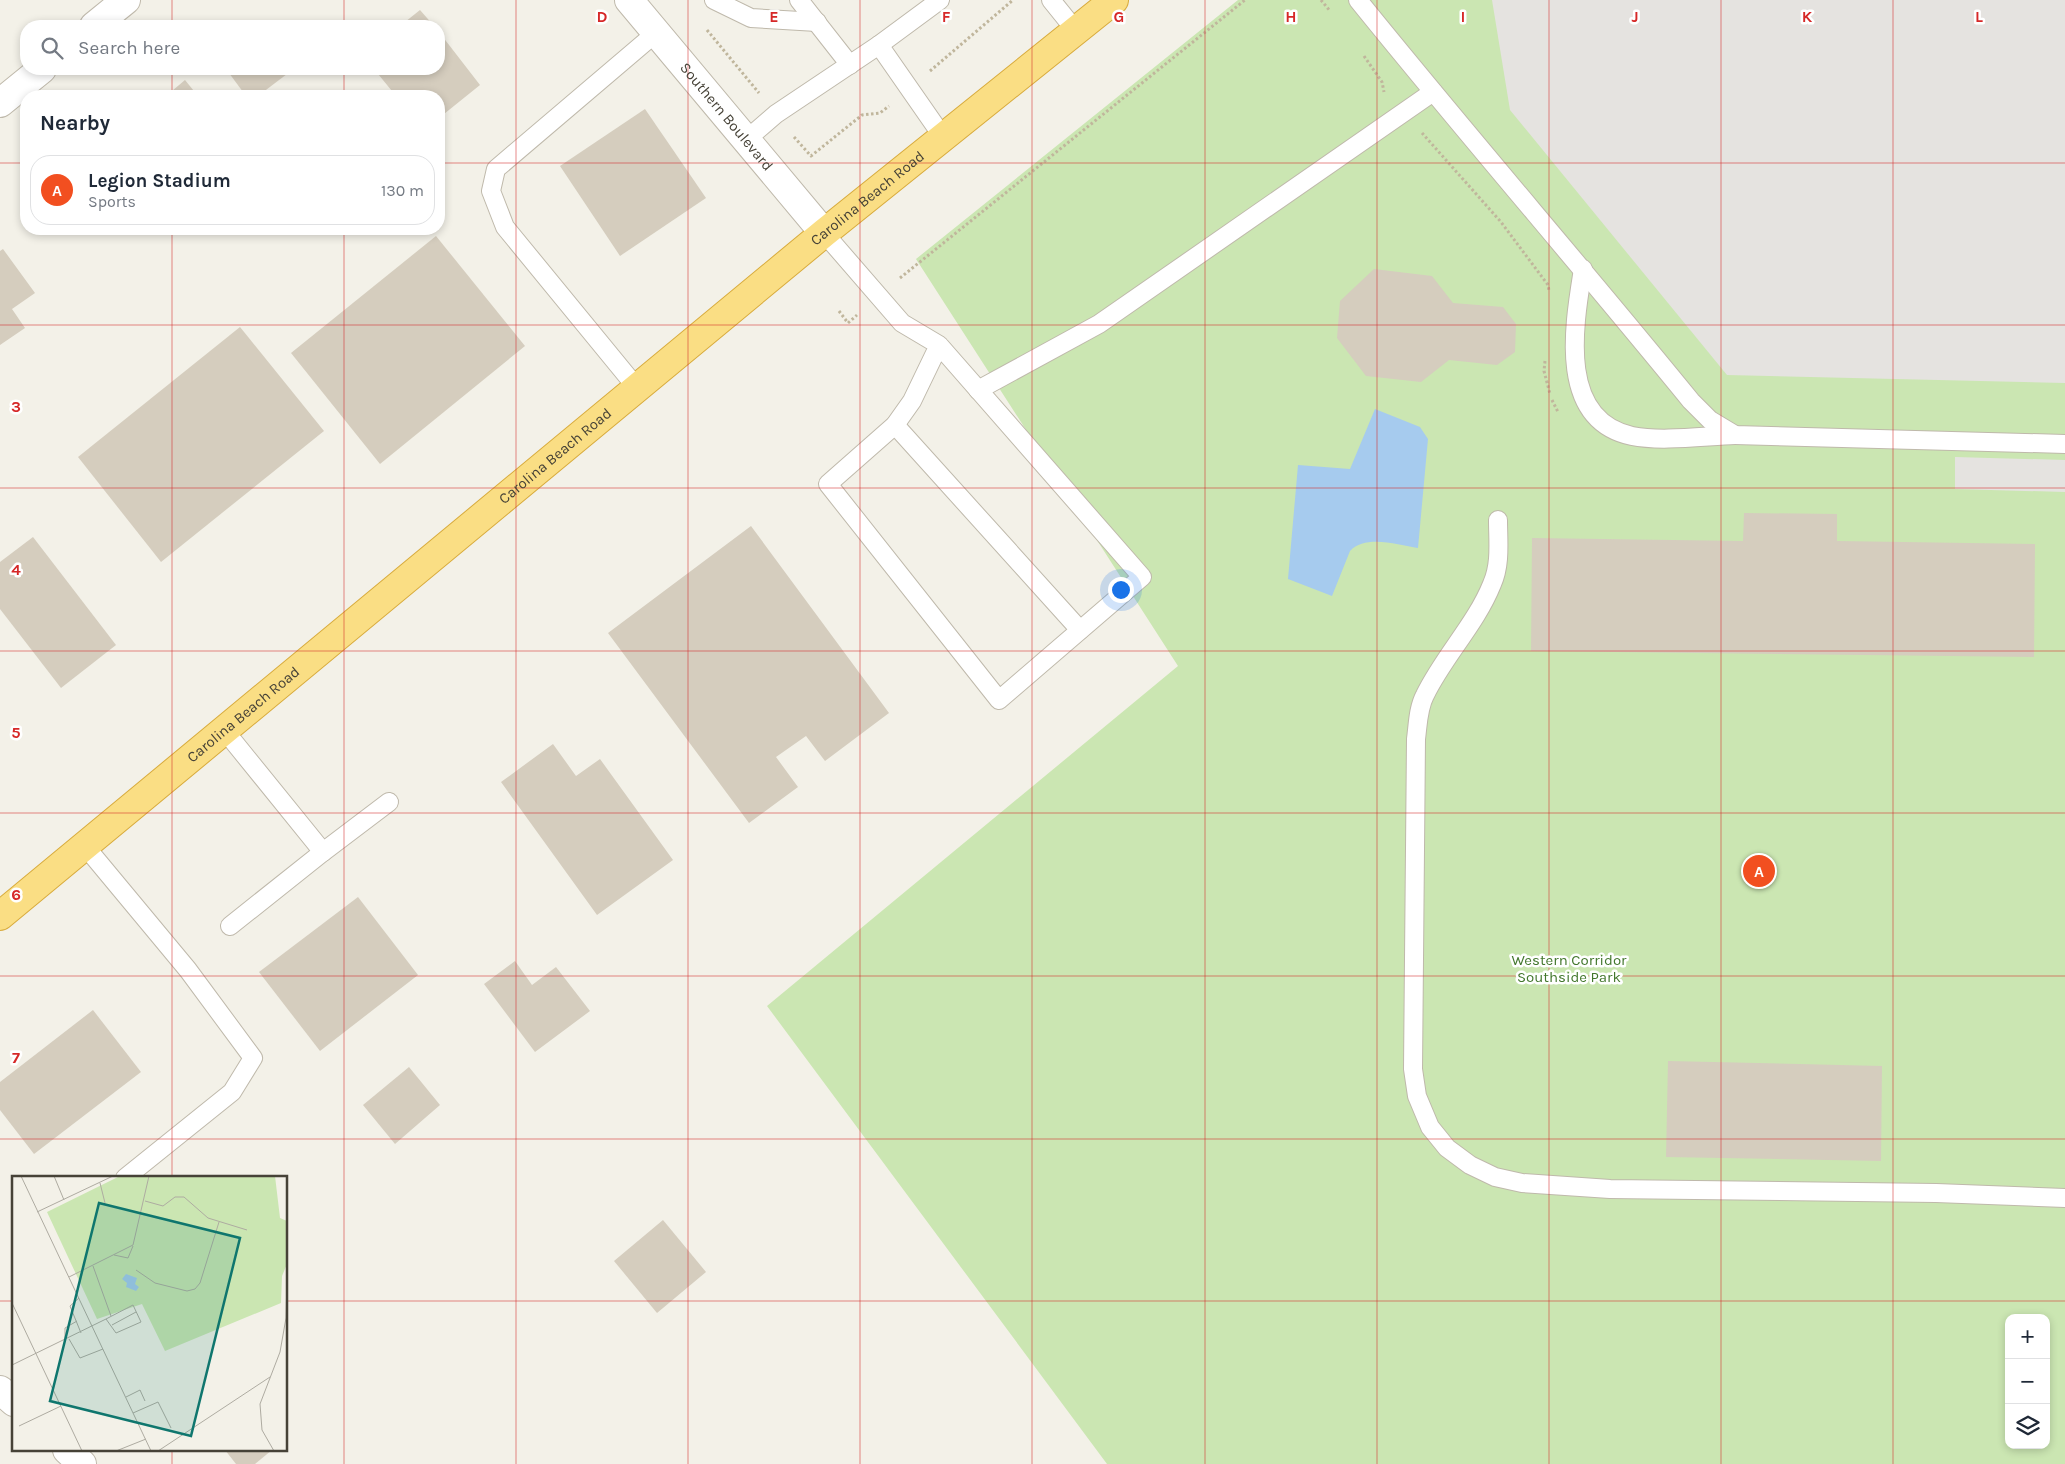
<!DOCTYPE html>
<html lang="en">
<head>
<meta charset="utf-8">
<style>
	body { margin:0; font-family:Karla,sans-serif; background:#f2f2f3; color:#1f2937 }
	.controls { position:absolute; right:15px; bottom:15px; display:grid; overflow:hidden; border-radius:10px; box-shadow:0 2px 8px #0003 }
	.controls button { width:45px; height:45px; display:grid; place-items:center; padding:0; border:0; border-bottom:1px solid #e0e1e3; background:#fff; color:#1f2937; font:25px sans-serif }
	.you { position:absolute; left:1120px; top:589px; width:18px; height:18px; margin:-12px; border:4px solid #fff; border-radius:50%; background:#1a73e8; box-shadow:0 0 0 8px #1a73e833 }
	.badge { display:grid; place-items:center; width:32px; height:32px; border-radius:50%; background:#f24f20; color:#fff; font-size:16px; font-weight:700 }
	.pin { position:absolute; translate:-50% -50%; border:2px solid #fff; box-shadow:0 1px 5px #0006 }
	.list { margin:0; padding:0; list-style:none }
	h2 { display:flex; justify-content:space-between; align-items:center; height:65px; margin:0; padding:0 20px; font-size:21px }
	h2 small { font-size:16px; font-weight:400; color:#747a83 }
	.list li { display:grid; grid-template-columns:32px 1fr auto; gap:15px; align-items:center; box-sizing:border-box; height:70px; margin:0 10px 10px; padding:0 10px; border:1px solid #e0e1e3; border-radius:20px }
	.list b { display:block; font-size:19px; white-space:nowrap }
	.list p { margin:0; font-size:16px; white-space:nowrap; color:#747a83 }
	.list em { font-size:16px; font-style:normal; color:#747a83 }
	.icon { flex:none; width:28px; height:28px; fill:none; stroke:currentColor; stroke-width:2; stroke-linecap:round; stroke-linejoin:round }
	.map { position:relative; flex:none; width:2065px; height:1464px; overflow:hidden }
	.search { position:absolute; background:#fff; box-shadow:0 2px 8px #0003; left:20px; top:20px; width:425px; height:55px; display:flex; align-items:center; gap:12px; box-sizing:border-box; padding:0 18px; border-radius:20px; color:#747a83; font-size:19px }
	.panel { position:absolute; background:#fff; box-shadow:0 2px 8px #0003; left:20px; top:90px; width:425px; height:145px; border-radius:20px }
	.map>svg:first-child { display:block }
	.green { fill:#cbe6b2; fill-rule:evenodd }
	.parking { fill:#e5e3e0 }
	.water { fill:#a6cbee }
	.building { fill:#d5cdbe }
	.lines { fill:none; stroke-linecap:round; stroke-linejoin:round }
	.service-casing { stroke:#bfb9ab; stroke-width:20 }
	.minor-casing { stroke:#bfb9ab; stroke-width:30 }
	.tertiary-casing { stroke:#bfb9ab; stroke-width:30 }
	.trunk-casing { stroke:#d8ab3d; stroke-width:30 }
	.path { stroke:#c0b69c; stroke-width:3; stroke-dasharray:2.5 2.5; stroke-linecap:butt }
	.service { stroke:#fff; stroke-width:18 }
	.minor { stroke:#fff; stroke-width:28 }
	.tertiary { stroke:#fff; stroke-width:28 }
	.trunk { stroke:#fade84; stroke-width:28 }
	.grid { fill:none; stroke:#d62828; stroke-width:1; stroke-opacity:0.55 }
	.labels { text-anchor:middle; stroke-width:5; stroke-linejoin:round; paint-order:stroke }
	.street-label { font-size:15px; fill:#464237; stroke:#fff }
	.park-label { font-size:15px; fill:#42772c; stroke:#fff }
	.inset-road { fill:none; stroke:#aeaba1; stroke-width:1 }
	.view { fill:#0f766e; fill-opacity:0.15; stroke:#0f766e; stroke-width:2.5 }
	.inset-edge { fill:none; stroke:#464237; stroke-width:2.5 }
	.grid-label { font-size:16px; text-anchor:middle; font-weight:bold; fill:#d62828; stroke:#fff; stroke-width:5; stroke-linejoin:round; paint-order:stroke }
</style>
</head>
<body>
<div class="map">
<svg width="2065" height="1464" viewBox="0 0 2065 1464">
	<rect width="100%" height="100%" fill="#f3f1e8"/>
	<path class="green" d="M1238 0H2065V1464H1107L767 1006 1178 666 916 259ZM2009 1318H2046V1445H2009Z"/>
	<g class="parking">
		<path d="M1492 0H2065V383L1727 375 1510 110Z"/>
		<path d="M1955 457 2065 460V492L1955 489Z"/>
	</g>
	<path class="water" d="M1375 409 1420 427 1428 439 1418 548C1398 545 1366 534 1350 551L1332 596 1288 579 1298 465 1350 469Z"/>
	<g class="building">
		<path d="M420 10 434 26H400Z"/>
		<path d="M439 32 480 85 439 118V96H396L374 69H439Z"/>
		<path d="M226 69H283L287 74 258 96H246Z"/>
		<path d="M185 80 198 96H166Z"/>
		<path d="M645 109 706 198 620 256 560 166Z"/>
		<path d="M436 236 525 346 380 464 291 353Z"/>
		<path d="M3 249 35 293 12 309 25 328 0 345V251Z"/>
		<path d="M1374 269 1432 276 1453 303 1503 307 1516 324 1515 352 1497 365 1449 360 1421 382 1366 376 1337 338 1340 301Z"/>
		<path d="M240 327 324 431 161 562 78 457Z"/>
		<path d="M1744 513 1837 514V541L2035 544 2034 657 1531 651 1532 538 1743 541Z"/>
		<path d="M751 526 889 713 825 761 806 736 776 757 798 787 749 823 608 633Z"/>
		<path d="M33 537 116 645 61 688 0 609V562Z"/>
		<path d="M553 744 576 776 600 759 673 860 597 915 501 782Z"/>
		<path d="M358 897 418 975 320 1051 259 972Z"/>
		<path d="M515 961 532 985 556 967 590 1011 535 1052 484 984Z"/>
		<path d="M93 1010 141 1072 34 1154 0 1110V1082Z"/>
		<path d="M1668 1061 1882 1066 1881 1161 1666 1157Z"/>
		<path d="M409 1067 440 1105 395 1144 363 1105Z"/>
		<path d="M663 1220 706 1272 657 1313 614 1261Z"/>
		<path d="M225 1450H272L255 1464H236Z"/>
	</g>
	<g class="lines">
		<g class="service-casing">
			<g id="service">
				<path d="M714 0 751 18 817 22"/>
				<path d="M799 0 850 65"/>
				<path d="M1051 0 1076 31"/>
				<path d="M1358 0C1467 135 1581 266 1691 401L1710 420 1735 435 2065 444"/>
				<path d="M879 45 943 137"/>
				<path d="M746 140 776 114 879 45 940 0"/>
				<path d="M824 233 902 323 939 345 912 401 895 425 828 484 999 700 1142 577 939 345"/>
				<path d="M1583 269C1574 325 1557 420 1632 436 1661 442 1705 436 1735 435"/>
				<path d="M637 388 505 227 491 191 496 169 657 32"/>
				<path d="M978 390 1099 324 1433 92"/>
				<path d="M895 425 1080 630"/>
				<path d="M1498 520C1498 541 1501 564 1492 584 1476 624 1444 656 1425 695 1418 708 1418 724 1416 739L1413 1069 1417 1096 1430 1127 1447 1148 1470 1165 1495 1177 1522 1183 1610 1189 1936 1193 2065 1198"/>
				<path d="M225 731 323 852 230 926"/>
				<path d="M85 846 188 970 253 1058 232 1092 125 1178"/>
				<path d="M323 852 389 802"/>
			</g>
		</g>
		<g class="minor-casing">
			<g id="minor">
				<path d="M94 26 126 0"/>
				<path d="M0 103 42 69"/>
				<path d="M0 1390 14 1402"/>
				<path d="M67 1450 82 1464"/>
			</g>
		</g>
		<g class="tertiary-casing">
			<g id="tertiary">
				<path id="s1" d="M629 0 824 233"/>
			</g>
		</g>
		<g class="trunk-casing">
			<g id="trunk">
				<path id="s2" d="M0 916 824 233 1114 0"/>
			</g>
		</g>
		<g class="path">
			<path d="M1321 0 1330 11"/>
			<path d="M707 30 759 93"/>
			<path d="M1364 56 1382 82 1384 92"/>
			<path d="M930 71 1013 0"/>
			<path d="M1422 133 1501 222 1548 285 1549 291"/>
			<path d="M794 137 811 156 862 115 880 113 889 106"/>
			<path d="M900 278 1245 0"/>
			<path d="M839 311 848 323 857 315"/>
			<path d="M1545 361 1544 371 1550 394"/>
			<path d="M1552 400 1558 412"/>
		</g>
		<use href="#service" class="service"/>
		<use href="#minor" class="minor"/>
		<use href="#tertiary" class="tertiary"/>
		<use href="#trunk" class="trunk"/>
	</g>
	<path class="grid" d="M172 0V26M344 0V26M516 0V1464M688 0V1464M860 0V1464M1032 0V1464M1205 0V1464M1377 0V1464M1549 0V1464M1721 0V1464M1893 0V1464M172 69V96M344 69V96M0 163H26M439 163H2065M172 229V1178M344 229V1464M0 325H2065M0 488H2065M0 651H2065M0 813H2065M0 976H2065M0 1139H2065M0 1301H14M286 1301H2065M172 1450V1464"/>
	<g class="labels">
		<g class="street-label">
			<text dy="5" stroke="none"><textPath href="#s1" startOffset="152">Southern Boulevard</textPath></text>
			<text dy="5" stroke="none"><textPath href="#s2" startOffset="1126">Carolina Beach Road</textPath></text>
			<text dy="5" stroke="none"><textPath href="#s2" startOffset="721">Carolina Beach Road</textPath></text>
			<text dy="5" stroke="none"><textPath href="#s2" startOffset="316">Carolina Beach Road</textPath></text>
		</g>
		<g class="park-label">
			<text x="1569" y="965">Western Corridor<tspan x="1569" dy="17">Southside Park</tspan></text>
		</g>
	</g>
	<g transform="translate(12 1176)">
		<rect width="275" height="275" fill="#f3f1e8"/>
		<path d="M108 0H263L268 42 275 45V88L270 100 269 127 153 175 130 128 85 143 35 36Z" fill="#cbe6b2"/>
		<path d="M114 98 125 102 123 108 127 111 124 115 114 111 115 107 110 103Z" fill="#a6cbee"/>
		<path class="inset-road" d="M9 0 139 275M42 0 52 24M88 7 93 27M133 25 151 30 163 21H172L196 42 235 54M25 36 101 0M102 79 116 82 121 70M81 90 99 140M124 94 143 107 175 115 183 113 188 107 207 46M57 101 121 69 137 0M67 122 58 130 69 157M0 127 70 275M100 149 124 136M57 163 68 182 91 173M53 165V152L65 145M0 189 94 143 104 157 129 146 121 129 94 143M114 221 128 214 133 225M121 237 146 226 159 252M7 250 49 230M104 275 134 263M146 275 258 201M262 275 250 254 248 228 268 176 274 142 275 101"/>
		<path class="view" d="M87 27 228 62 179 260 38 225Z"/>
		<rect width="275" height="275" class="inset-edge"/>
	</g>
	<g class="grid-label">
		<text x="602" y="22">D</text>
		<text x="774" y="22">E</text>
		<text x="946" y="22">F</text>
		<text x="1119" y="22">G</text>
		<text x="1291" y="22">H</text>
		<text x="1463" y="22">I</text>
		<text x="1635" y="22">J</text>
		<text x="1807" y="22">K</text>
		<text x="1979" y="22">L</text>
		<text x="16" y="412">3</text>
		<text x="16" y="575">4</text>
		<text x="16" y="738">5</text>
		<text x="16" y="900">6</text>
		<text x="16" y="1063">7</text>
	</g>
</svg>
<div class="controls">
<button>+</button>
<button>−</button>
<button><svg class="icon" aria-label="layers" viewBox="0 0 24 24"><path d="M12 4l9 5-9 5-9-5zM3 14l9 5 9-5"/></svg></button>
</div>
<div class="you"></div>
<div class="pin badge" style="left:1759px;top:871px">A</div>
<div class="search"><svg class="icon" aria-label="search" viewBox="0 0 24 24"><circle cx="10" cy="10" r="6"/><path d="M15 15l6 6"/></svg>Search here</div>
<section class="panel">
<h2>Nearby<small></small></h2>
<ul class="list">
<li><span class="badge">A</span><div><b>Legion Stadium</b><p>Sports</p></div><em>130 m</em></li>
</ul>
</section>
</div>
</body>
</html>
